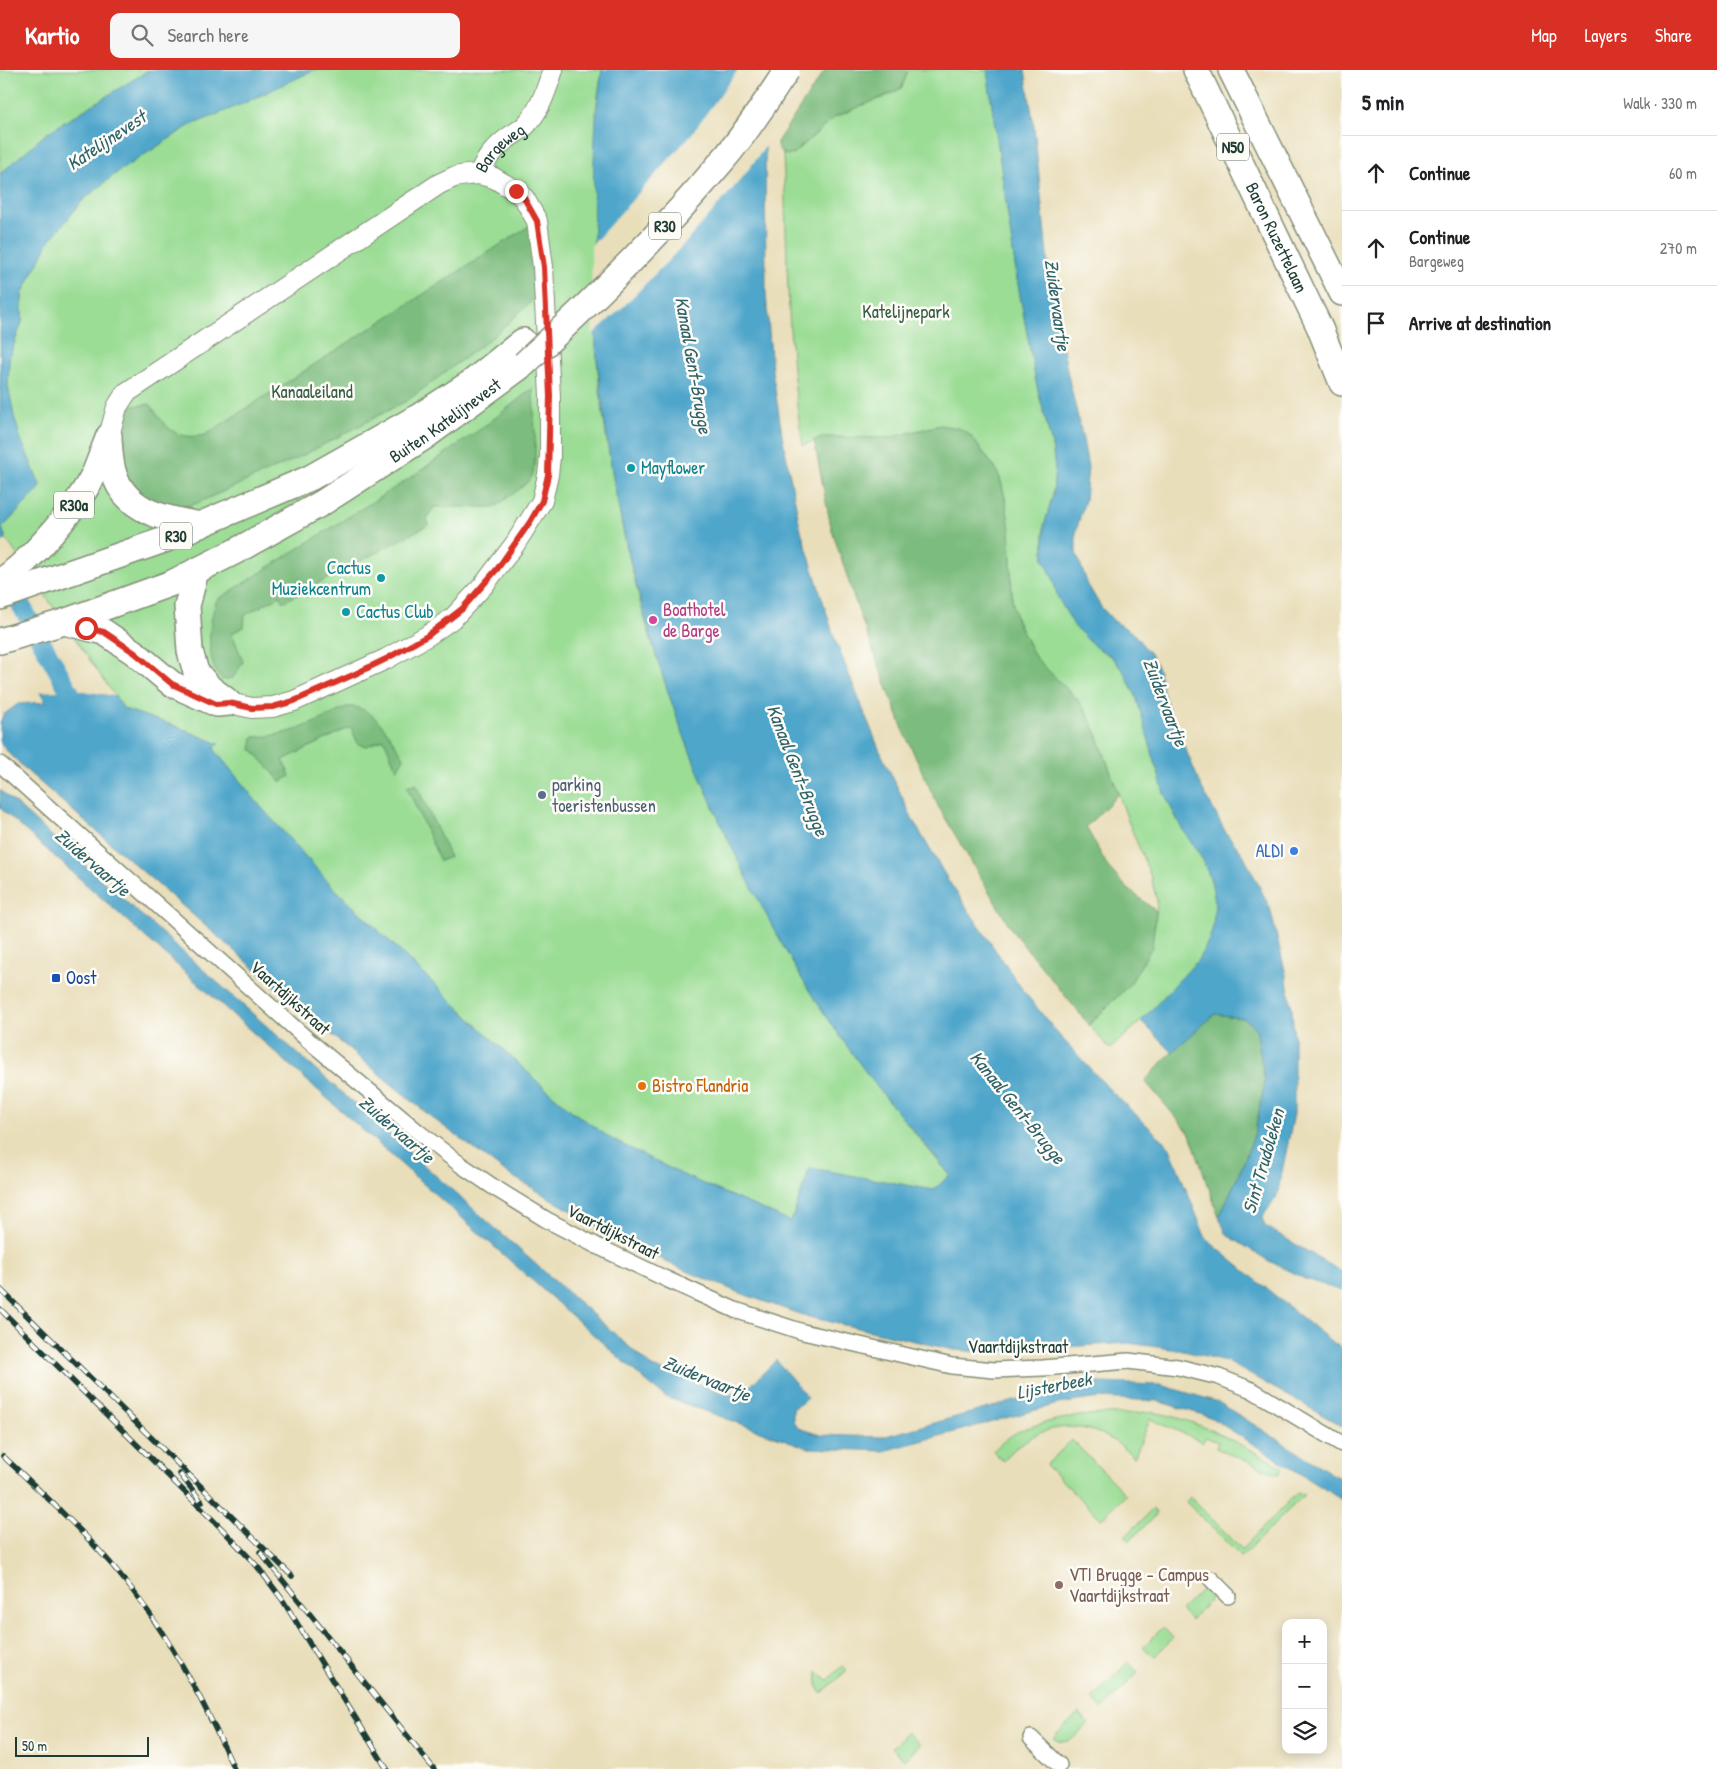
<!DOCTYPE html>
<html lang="en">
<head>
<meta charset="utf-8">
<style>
	body { margin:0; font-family:"Patrick Hand",sans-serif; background:#f6f6f6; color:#202124 }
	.controls { position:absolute; right:15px; bottom:15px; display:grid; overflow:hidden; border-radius:10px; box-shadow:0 2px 12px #0003 }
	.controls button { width:45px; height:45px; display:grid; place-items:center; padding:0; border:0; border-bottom:1px solid #e0e0e0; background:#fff; color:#202124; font:25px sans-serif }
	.scale { position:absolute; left:15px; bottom:12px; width:134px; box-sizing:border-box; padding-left:5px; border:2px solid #1f3d34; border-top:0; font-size:14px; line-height:18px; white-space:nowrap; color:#1f3d34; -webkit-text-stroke:4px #fdfcf7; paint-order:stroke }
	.stop { position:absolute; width:15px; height:15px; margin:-11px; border:4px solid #d93025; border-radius:50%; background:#fff }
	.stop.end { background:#d93025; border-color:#fff; box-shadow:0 1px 5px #0008 }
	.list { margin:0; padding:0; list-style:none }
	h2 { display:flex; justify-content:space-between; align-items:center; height:65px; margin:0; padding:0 20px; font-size:21px }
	h2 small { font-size:16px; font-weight:400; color:#757577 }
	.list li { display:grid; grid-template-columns:32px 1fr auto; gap:15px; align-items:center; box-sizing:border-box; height:75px; padding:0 20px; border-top:1px solid #e0e0e0 }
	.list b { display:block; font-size:19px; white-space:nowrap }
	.list p { margin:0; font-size:16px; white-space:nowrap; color:#757577 }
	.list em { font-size:16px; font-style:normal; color:#757577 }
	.icon { flex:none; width:28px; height:28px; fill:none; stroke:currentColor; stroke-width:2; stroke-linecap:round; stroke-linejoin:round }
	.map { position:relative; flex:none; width:1342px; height:1699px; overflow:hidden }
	header { display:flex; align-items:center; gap:30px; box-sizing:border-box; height:70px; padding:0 25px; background:#d93025; color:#fff }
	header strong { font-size:24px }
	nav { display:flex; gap:28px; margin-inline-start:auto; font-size:18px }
	.search { width:350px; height:45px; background:#f6f6f6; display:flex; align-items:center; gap:12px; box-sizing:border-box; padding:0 18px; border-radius:10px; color:#757577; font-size:19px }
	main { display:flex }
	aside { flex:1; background:#fff }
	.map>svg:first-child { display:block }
	.green { fill:#9bdd95; stroke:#5d8d64 }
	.forest { fill:#7cbc7e; stroke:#4e7c59 }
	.water { fill:#4fa6cb; stroke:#377280 }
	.pier { fill:#e9deba }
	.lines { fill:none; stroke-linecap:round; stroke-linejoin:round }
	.canal { stroke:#4fa6cb; stroke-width:19 }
	.minor-casing { stroke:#848e77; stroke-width:18 }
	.tertiary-casing { stroke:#848e77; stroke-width:22 }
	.primary-casing { stroke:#848e77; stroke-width:28 }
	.minor { stroke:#fff; stroke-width:15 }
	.tertiary { stroke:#fff; stroke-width:20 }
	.primary { stroke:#fff; stroke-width:25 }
	.rail-casing { stroke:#1f3d34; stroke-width:5.5 }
	.rail { stroke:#fdfcf7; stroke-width:4; stroke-dasharray:11; stroke-linecap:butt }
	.primary-bridge-casing { stroke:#848e77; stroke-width:28; stroke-linecap:butt }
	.primary-bridge { stroke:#fff; stroke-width:25 }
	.route { stroke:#d93025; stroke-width:6 }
	.culture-dot { fill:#0f9aa8; stroke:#fdfcf7; stroke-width:2 }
	.hotel-dot { fill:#d1479c; stroke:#fdfcf7; stroke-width:2 }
	.service-dot { fill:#5c6f8a; stroke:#fdfcf7; stroke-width:2 }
	.shop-dot { fill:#3f7fe0; stroke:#fdfcf7; stroke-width:2 }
	.transit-dot { fill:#1a4fb4; stroke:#fdfcf7; stroke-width:2 }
	.food-dot { fill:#e8710a; stroke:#fdfcf7; stroke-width:2 }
	.education-dot { fill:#8d6e63; stroke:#fdfcf7; stroke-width:2 }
	.labels { text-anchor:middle; stroke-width:5; stroke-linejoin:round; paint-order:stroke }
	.shield { fill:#fdfcf7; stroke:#62766e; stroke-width:1 }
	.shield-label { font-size:16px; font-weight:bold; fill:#1f3d34 }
	.street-label { font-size:18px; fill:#1f3d34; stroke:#fdfcf7 }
	.park-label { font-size:18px; fill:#385d47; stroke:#fdfcf7 }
	.culture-label { font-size:18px; fill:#0d838f; stroke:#fdfcf7; text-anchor:start }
	.hotel-label { font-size:18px; fill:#b23c85; stroke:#fdfcf7; text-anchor:start }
	.service-label { font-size:18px; fill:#4e5e75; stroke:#fdfcf7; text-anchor:start }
	.shop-label { font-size:18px; fill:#366cbe; stroke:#fdfcf7; text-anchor:end }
	.transit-label { font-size:18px; fill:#164399; stroke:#fdfcf7; text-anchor:start }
	.food-label { font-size:18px; fill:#c56008; stroke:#fdfcf7; text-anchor:start }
	.education-label { font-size:18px; fill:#785e54; stroke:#fdfcf7; text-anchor:start }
	.water-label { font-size:19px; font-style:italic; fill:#306269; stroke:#fdfcf7 }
</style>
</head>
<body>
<header>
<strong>Kartio</strong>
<div class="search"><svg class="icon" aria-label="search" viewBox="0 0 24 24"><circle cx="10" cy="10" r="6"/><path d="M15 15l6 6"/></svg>Search here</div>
<nav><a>Map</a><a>Layers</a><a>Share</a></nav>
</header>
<main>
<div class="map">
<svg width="1342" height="1699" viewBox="0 0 1342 1699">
	<rect width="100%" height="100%" fill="#fdfcf7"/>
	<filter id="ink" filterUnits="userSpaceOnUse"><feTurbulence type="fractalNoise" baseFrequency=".02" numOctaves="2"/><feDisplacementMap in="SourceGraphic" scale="10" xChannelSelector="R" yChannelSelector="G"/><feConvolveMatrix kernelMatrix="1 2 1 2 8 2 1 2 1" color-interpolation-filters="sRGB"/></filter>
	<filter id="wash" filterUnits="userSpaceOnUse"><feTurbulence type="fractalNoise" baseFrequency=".0096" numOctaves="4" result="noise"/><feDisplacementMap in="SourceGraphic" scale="20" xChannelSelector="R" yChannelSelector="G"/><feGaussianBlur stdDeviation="1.12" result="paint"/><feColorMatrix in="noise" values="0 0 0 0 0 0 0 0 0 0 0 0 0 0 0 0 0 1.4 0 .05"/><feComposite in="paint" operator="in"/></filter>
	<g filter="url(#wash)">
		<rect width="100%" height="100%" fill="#e9deba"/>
		<g class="green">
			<path d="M0 0H149L47 63 0 104Z"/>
			<path d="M314 0H602L596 37C596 89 596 141 596 194 596 221 594 248 596 275 598 317 605 360 612 402 637 555 690 703 764 839 781 871 798 905 819 935 859 994 903 1051 950 1105L934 1120 810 1098 791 1152 685 1106 613 1070 573 1042 539 1013 478 956 332 816 260 736 214 679 219 674 178 657 124 639 6 469 2 458 41 417 21 370 14 346 8 316 9 288 22 252V224L49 171 84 129 119 101 189 56 242 34Z"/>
			<path d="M908 0H987L1017 209 1036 312 1052 375 1055 398 1053 424 1044 457V489L1052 506 1094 576 1112 587 1124 602 1136 626 1164 723 1181 757 1203 790 1214 819 1215 831 1213 857 1209 870 1199 890 1141 951 1110 979 1089 955 1130 914 1155 855 1157 831 1151 807 1129 753 1098 667 1086 641 1074 626 1035 587 1016 549 1012 529 1010 460 1005 428 1000 408 995 398 970 365 920 360 889 368 826 367 803 375C786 279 788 181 783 84L788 85C806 77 817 59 833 48 852 36 875 32 895 22L902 17Z"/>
			<path d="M1146 1342C1190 1344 1244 1377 1283 1397L1279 1404 1272 1402 1216 1378 1218 1372 1205 1367 1203 1372 1150 1349 1134 1388C1095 1346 1040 1347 1003 1391L993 1381C1000 1374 1008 1367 1017 1362 1037 1353 1067 1347 1089 1345 1108 1343 1126 1345 1146 1342Z"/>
			<path d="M1072 1370 1126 1425 1101 1449 1046 1395Z"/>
			<path d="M1298 1422 1304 1425 1241 1487 1186 1432 1190 1427 1242 1479Z"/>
			<path d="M1153 1439 1157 1444 1129 1471 1125 1467Z"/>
			<path d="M1202 1519 1211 1529 1191 1550 1181 1540Z"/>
			<path d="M1163 1557 1173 1568 1155 1586H1153L1143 1577Z"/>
			<path d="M1128 1592 1137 1601V1604L1102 1639 1092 1628Z"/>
			<path d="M842 1596 847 1600 822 1623 817 1615V1601L827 1611Z"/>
			<path d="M1078 1643 1088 1653C1078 1663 1068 1679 1053 1668Z"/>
			<path d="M907 1662 920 1675 904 1690 892 1677Z"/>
		</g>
		<g class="forest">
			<path d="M825 0H908L902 17 895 22 835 47 792 85 783 84 777 77V72Z"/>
			<path d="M537 151 545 219 495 265 408 330 298 388 195 434 177 439 143 432 113 380 124 340 133 336 150 334C165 357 175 371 205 365Z"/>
			<path d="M533 318C533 335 539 395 531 408 527 415 505 429 498 435L493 437H434L427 448 428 455 283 532 280 526 245 545 244 557 232 563 243 592 233 608 222 610C219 606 215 601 214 597 207 578 209 549 217 530L407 410 485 356Z"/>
			<path d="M940 355 959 358 970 365 995 398 1000 408 1005 428 1010 460 1012 529 1016 549 1035 587 1074 626 1086 641 1098 667 1118 723 1111 732 1086 757 1108 797 1127 818 1156 841 1152 877 1130 914 1089 955 1013 862 938 736 904 662 858 540 831 457 814 370 826 367 889 368Z"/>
			<path d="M347 637C374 634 391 668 404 688L397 700 384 669 367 676 358 674 351 657 283 690 290 706 281 712 253 680H251L253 667C288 667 316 652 347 637Z"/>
			<path d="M416 714 450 787 440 791 407 717Z"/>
			<path d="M1215 944 1243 948 1256 958 1265 1012 1255 1062 1242 1097 1219 1147 1190 1064 1145 1011 1172 982Z"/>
		</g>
		<g class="water">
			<path d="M149 0H314L242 34 189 56 119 101 84 129 49 171 22 224V252L9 288 8 316 14 346 21 370 41 417 2 458 6 469 0 473V104L47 63Z"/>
			<path d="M602 0H762L765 56 766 223 772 300 782 364 800 457 835 570 879 679 915 754 950 813 1022 919 1058 964 1112 1022 1169 1076 1206 1169 1332 1272 1342 1278V1356L1226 1291 1179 1280 1128 1273 983 1282 954 1280 805 1246 740 1223 679 1198 604 1160 505 1102 430 1046 314 950 27 701 2 676 0 670V653L3 645 18 634 46 632 40 622 77 620 115 626 124 639 178 657 219 674 214 679 260 736 332 816 478 956 539 1013 573 1042 613 1070 685 1106 791 1152 810 1098 934 1120 950 1105C928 1077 904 1050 881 1022 859 994 838 964 818 934 797 903 779 869 761 835 677 678 622 506 602 329 600 311 597 293 596 276 594 246 595 215 594 186 593 123 592 62 602 0Z"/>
			<path d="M987 0H1025L1034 57 1049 204 1068 305 1083 369 1088 397 1085 430 1076 461V482L1088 515 1101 537 1114 551 1133 563 1151 585 1159 601 1162 619 1169 640 1202 718 1226 763 1243 784 1270 838 1286 905 1292 939 1294 969V1044L1277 1126 1262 1148 1265 1156 1342 1202V1221L1305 1209 1269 1191 1227 1165 1219 1147 1242 1097 1255 1062 1265 1012 1256 958 1243 948 1215 944 1172 982 1141 951 1198 890 1209 870 1213 857 1215 831 1211 810 1203 790 1181 757 1164 723 1136 626 1124 602 1112 587 1094 576 1075 557 1058 528 1052 506 1044 489V456L1053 424 1055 398 1052 375 1036 312 1017 209Z"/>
			<path d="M0 720 652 1297 729 1325 747 1319 776 1290 808 1328 793 1339V1351L798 1358 820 1365 882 1367 1062 1318 1099 1313 1161 1315 1218 1332 1342 1410V1430L1210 1347 1157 1331 1099 1328 1058 1334 884 1381 808 1378 666 1327 650 1315 0 738Z"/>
		</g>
		<g class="pier">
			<path d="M738 0H765L768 73 742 108 685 173 623 237 593 264 591 176 690 66Z"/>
			<path d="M77 618 113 623 115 626 77 620 40 622 39 619Z"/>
		</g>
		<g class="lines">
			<path class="canal" d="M8 512 76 633 84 641"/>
		</g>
	</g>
	<g filter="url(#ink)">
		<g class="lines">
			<g class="minor-casing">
				<g id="minor">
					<path d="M0 694 308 970 417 1061 461 1095 495 1118 547 1150 597 1176 666 1209 735 1240 803 1262 952 1296 994 1300 1043 1298 1128 1291 1178 1297 1219 1307 1252 1320 1342 1374"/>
					<path d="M1211 1509 1228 1526"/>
					<path d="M1031 1668 1059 1695"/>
				</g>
			</g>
			<g class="tertiary-casing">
				<g id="tertiary">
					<path id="s1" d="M479 104C484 92 493 80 504 71 511 65 520 61 526 55 541 39 546 20 553 0"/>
					<path d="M109 366 117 337 126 323 439 114 454 107 467 105 479 104 494 108 516 121 524 128 537 151 543 197 550 326V387L548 405 542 431 515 474 483 516 453 548 427 566 386 589 294 631 273 637 252 638 229 633"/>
				</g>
			</g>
			<g class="primary-casing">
				<g id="primary">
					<path id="s2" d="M1196 0 1319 256 1342 313"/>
					<path d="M1231 0 1342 223"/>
					<path d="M109 369C110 381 110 395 115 407 129 443 167 449 201 455"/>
					<path d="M196 501 187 536 190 581 196 602 210 618 226 630"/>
					<path d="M0 512C33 489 77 438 95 402 100 390 104 378 109 366"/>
					<path d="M0 527 164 470 310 408 418 347 472 312 523 271"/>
					<path d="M64 552 104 562 135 583 172 614 217 634 229 633"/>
					<path id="s3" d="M0 571 64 552 172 513 236 481 322 433 426 366 524 294"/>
				</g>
			</g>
			<use href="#minor" class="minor"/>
			<use href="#tertiary" class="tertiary"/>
			<use href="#primary" class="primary"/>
			<g class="rail-casing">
				<g id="rail">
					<path d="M0 1219 292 1506"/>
					<path d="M0 1239 224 1461 257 1496 282 1529 387 1699"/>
					<path d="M3 1386C40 1421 79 1457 113 1496 165 1557 202 1627 234 1699"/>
					<path d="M180 1404 202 1432"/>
					<path d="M260 1482 434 1699"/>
				</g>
			</g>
			<use href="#rail" class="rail"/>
			<g class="primary-bridge-casing">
				<path id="primary-bridge" d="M524 294C594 230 662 163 723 90 747 62 767 30 787 0"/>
			</g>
			<use href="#primary-bridge" class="primary-bridge"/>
		</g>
	</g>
	<g class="lines" filter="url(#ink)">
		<path class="route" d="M86 558 104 562 135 583 172 614 216 634 229 633 252 638 273 637 294 631 353 605 386 589 427 566 462 539 498 498 530 452 542 431 548 405 550 326 544 197 537 151 524 128 516 121"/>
	</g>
	<g class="culture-dot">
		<circle cx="631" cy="398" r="5"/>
		<circle cx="381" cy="508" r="5"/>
		<circle cx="346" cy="542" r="5"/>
	</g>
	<circle class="hotel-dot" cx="653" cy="550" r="5"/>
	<circle class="service-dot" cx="542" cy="725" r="5"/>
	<circle class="shop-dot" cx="1294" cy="781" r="5"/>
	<rect class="transit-dot" x="51" y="903" width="10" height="10" rx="2.5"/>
	<circle class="food-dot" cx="642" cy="1016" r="5"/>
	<circle class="education-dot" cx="1059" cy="1515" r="5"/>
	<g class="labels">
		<g class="shield">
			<rect x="1217" y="63.5" width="32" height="27" rx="4"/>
			<rect x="649" y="142.5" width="32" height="27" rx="4"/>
			<rect x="54" y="421.5" width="40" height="27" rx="4"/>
			<rect x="160" y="452.5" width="32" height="27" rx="4"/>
		</g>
		<g class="shield-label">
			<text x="1233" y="83">N50</text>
			<text x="665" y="162">R30</text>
			<text x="74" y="441">R30a</text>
			<text x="176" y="472">R30</text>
		</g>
		<g class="street-label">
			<text dy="6" stroke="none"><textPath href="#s1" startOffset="34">Bargeweg</textPath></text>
			<text dy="6" stroke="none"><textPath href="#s2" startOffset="186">Baron Ruzettelaan</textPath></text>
			<text dy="6" stroke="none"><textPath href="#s3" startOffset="500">Buiten Katelijnevest</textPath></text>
			<text transform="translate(290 928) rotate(42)" y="6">Vaartdijkstraat</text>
			<text transform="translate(613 1162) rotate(27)" y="6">Vaartdijkstraat</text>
			<text x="1018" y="1283">Vaartdijkstraat</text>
		</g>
		<g class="park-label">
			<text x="906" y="248">Katelijnepark</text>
			<text x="312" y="328">Kanaaleiland</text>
		</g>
		<g class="culture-label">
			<text x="641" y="404">Mayflower</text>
			<text x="371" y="504" text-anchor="end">Cactus<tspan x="371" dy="21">Muziekcentrum</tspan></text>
			<text x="356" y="548">Cactus Club</text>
		</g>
		<g class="hotel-label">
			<text x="663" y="546">Boathotel<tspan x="663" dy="21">de Barge</tspan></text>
		</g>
		<g class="service-label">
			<text x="552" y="721">parking<tspan x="552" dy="21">toeristenbussen</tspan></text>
		</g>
		<g class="shop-label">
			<text x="1284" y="787">ALDI</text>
		</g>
		<g class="transit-label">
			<text x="66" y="914">Oost</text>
		</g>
		<g class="food-label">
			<text x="652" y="1022">Bistro Flandria</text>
		</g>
		<g class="education-label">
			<text x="1069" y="1511">VTI Brugge - Campus<tspan x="1069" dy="21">Vaartdijkstraat</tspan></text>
		</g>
		<g class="water-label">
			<text transform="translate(106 70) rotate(-34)" y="7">Katelijnevest</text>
			<text transform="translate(1058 235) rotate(82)" y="7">Zuidervaartje</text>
			<text transform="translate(694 295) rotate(80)" y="7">Kanaal Gent-Brugge</text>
			<text transform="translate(1166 632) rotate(69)" y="7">Zuidervaartje</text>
			<text transform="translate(798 700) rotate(69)" y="7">Kanaal Gent-Brugge</text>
			<text transform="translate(93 792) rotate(41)" y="7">Zuidervaartje</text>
			<text transform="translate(1018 1037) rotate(51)" y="7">Kanaal Gent-Brugge</text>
			<text transform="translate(397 1059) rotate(41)" y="7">Zuidervaartje</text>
			<text transform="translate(1263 1091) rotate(-74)" y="7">Sint Trudoleken</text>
			<text transform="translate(707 1308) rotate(22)" y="7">Zuidervaartje</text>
			<text transform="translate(1054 1315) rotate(-11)" y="7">Lijsterbeek</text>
		</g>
	</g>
</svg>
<div class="controls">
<button>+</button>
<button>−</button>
<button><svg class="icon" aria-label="layers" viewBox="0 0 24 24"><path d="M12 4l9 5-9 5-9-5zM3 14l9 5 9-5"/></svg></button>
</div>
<div class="scale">50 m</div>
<div class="stop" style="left:86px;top:558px"></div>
<div class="stop end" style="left:516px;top:121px"></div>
</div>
<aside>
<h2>5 min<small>Walk · 330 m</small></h2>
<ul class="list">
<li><svg class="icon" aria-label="ahead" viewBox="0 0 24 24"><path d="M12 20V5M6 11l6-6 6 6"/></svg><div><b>Continue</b></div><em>60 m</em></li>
<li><svg class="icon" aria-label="ahead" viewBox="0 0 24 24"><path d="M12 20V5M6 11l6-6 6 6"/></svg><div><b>Continue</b><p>Bargeweg</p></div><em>270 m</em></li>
<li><svg class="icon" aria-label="arrive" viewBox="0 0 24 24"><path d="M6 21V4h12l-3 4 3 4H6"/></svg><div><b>Arrive at destination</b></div></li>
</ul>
</aside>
</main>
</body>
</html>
